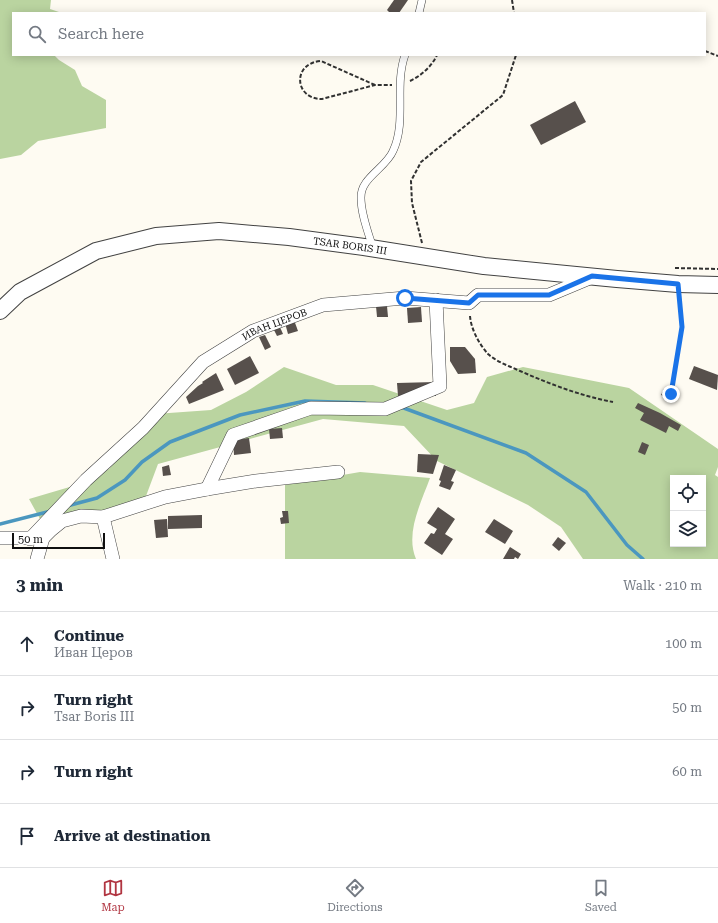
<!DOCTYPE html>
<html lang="en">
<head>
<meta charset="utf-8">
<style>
	body { margin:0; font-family:"Roboto Serif",serif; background:#f6f6f7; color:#1f2937 }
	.controls { position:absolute; right:12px; bottom:12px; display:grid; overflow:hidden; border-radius:0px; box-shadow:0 2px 10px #0003 }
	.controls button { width:36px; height:36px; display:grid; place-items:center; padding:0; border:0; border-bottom:1px solid #e0e1e3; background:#fff; color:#1f2937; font:20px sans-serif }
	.scale { position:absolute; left:12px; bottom:10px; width:93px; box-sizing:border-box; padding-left:4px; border:2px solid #0f0f0f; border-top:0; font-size:11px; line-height:14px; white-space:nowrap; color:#0f0f0f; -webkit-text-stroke:3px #fff; paint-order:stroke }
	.stop { position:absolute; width:12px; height:12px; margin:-9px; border:3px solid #1a73e8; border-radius:50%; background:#fff }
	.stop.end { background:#1a73e8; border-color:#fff; box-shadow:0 1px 4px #0008 }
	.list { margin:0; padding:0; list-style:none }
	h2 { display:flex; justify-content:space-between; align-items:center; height:52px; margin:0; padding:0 16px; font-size:17px }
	h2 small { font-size:13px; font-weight:400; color:#747a83 }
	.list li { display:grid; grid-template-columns:26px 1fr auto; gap:12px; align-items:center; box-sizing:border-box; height:64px; padding:0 16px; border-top:1px solid #e0e1e3 }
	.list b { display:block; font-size:15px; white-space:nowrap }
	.list p { margin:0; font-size:13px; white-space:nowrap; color:#747a83 }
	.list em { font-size:13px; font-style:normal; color:#747a83 }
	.icon { flex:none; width:22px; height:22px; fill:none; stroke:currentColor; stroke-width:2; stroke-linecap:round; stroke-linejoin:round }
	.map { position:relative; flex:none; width:718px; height:559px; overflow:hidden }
	.search { position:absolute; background:#fff; box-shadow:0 2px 10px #0003; left:12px; right:12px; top:12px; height:44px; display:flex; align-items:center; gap:10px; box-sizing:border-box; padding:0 14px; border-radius:0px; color:#747a83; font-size:15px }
	.sheet { height:308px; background:#fff }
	nav { display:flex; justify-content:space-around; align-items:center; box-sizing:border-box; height:56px; border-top:1px solid #e0e1e3; background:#fff; font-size:11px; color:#747a83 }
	nav a { display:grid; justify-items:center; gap:2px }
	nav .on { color:#b13541 }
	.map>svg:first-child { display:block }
	.forest { fill:#bad4a0; fill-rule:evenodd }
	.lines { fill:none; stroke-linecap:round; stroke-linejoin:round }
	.stream { stroke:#4b97bf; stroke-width:3.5 }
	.building { fill:#57504c }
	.service-casing { stroke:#424242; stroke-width:8 }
	.minor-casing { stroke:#424242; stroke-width:14 }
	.tertiary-casing { stroke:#424242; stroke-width:18 }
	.path { stroke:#313131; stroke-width:2; stroke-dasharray:4 2; stroke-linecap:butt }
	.service { stroke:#fff; stroke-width:7 }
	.minor { stroke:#fff; stroke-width:13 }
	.tertiary { stroke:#fff; stroke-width:16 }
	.route { stroke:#1a73e8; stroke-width:5 }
	.labels { text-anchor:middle; stroke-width:4; stroke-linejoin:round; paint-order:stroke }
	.street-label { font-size:10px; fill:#0f0f0f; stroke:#fff }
</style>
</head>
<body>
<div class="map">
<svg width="718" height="559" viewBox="0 0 718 559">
	<rect width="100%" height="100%" fill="#fefbf2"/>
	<g class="forest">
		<path d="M0 0H51L50 9 62 13H13V55H54L59 60 75 70 82 86 106 100V128L38 141 21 155 0 159Z"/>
		<path d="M284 367 336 385H373L447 410 474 403 487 377 523 367 629 388 718 449V467L715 475 718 477V559H583L561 527 528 505 437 461 404 426 323 419 158 464 143 504 45 528 29 499 73 486 109 469 155 414 211 410 246 392ZM673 478H703V544H673Z"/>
		<path d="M360 472 430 478C421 503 405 533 416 559H285V485Z"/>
	</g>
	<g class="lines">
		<g class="stream">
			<path d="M401 407 526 453 586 492 627 545 643 559"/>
			<path d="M67 506 97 498 125 480 142 462 170 442 240 415 305 401 365 403"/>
			<path d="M0 524 51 511"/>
		</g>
	</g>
	<g class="building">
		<path d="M394 0H408L399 13H390L387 10Z"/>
		<path d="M575 101 586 122 541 145 530 125Z"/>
		<path d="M376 306H387L388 317H377Z"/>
		<path d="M421 307 422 322 408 323 407 308Z"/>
		<path d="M294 320 298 331 288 334 285 323Z"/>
		<path d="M279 325 283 334 277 336 273 328Z"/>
		<path d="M265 335 271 347 265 350 259 337Z"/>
		<path d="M450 347H465L475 359 476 373 458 374 450 361Z"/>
		<path d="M250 356 259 373 235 385 227 369Z"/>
		<path d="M694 366 718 375 717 390 689 379Z"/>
		<path d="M216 373 224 390 189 404 186 397 198 386 203 383 202 382Z"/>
		<path d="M435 382 436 396H398L397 383Z"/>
		<path d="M664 389 676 393 674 398 669 396V398L661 395Z"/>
		<path d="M638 403 660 413 681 425 678 431 669 426 666 433 640 420 644 413 635 408Z"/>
		<path d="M282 428 283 438 270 439 269 429Z"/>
		<path d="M249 438 251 453 234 455 233 440Z"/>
		<path d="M642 442 649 445 645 455 638 452Z"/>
		<path d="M418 454 439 455 433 474 417 472Z"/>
		<path d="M169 465 171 475 163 476 162 467Z"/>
		<path d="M444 465 456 470 451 481 454 482 450 490 439 486 441 481 439 480Z"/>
		<path d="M438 507 455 519 445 534 453 539 442 555 424 543 431 533 434 534 437 529 427 523Z"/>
		<path d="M282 511H288L289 523 281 524 280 518 283 517Z"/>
		<path d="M202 515V528L168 529V516Z"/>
		<path d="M167 519 168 537 156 538 154 520Z"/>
		<path d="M494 519 513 531 505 544 485 532Z"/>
		<path d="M558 537 566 543 559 551 552 545Z"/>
		<path d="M510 547 521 554 518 559 515 557 514 559H503Z"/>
	</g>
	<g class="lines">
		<g class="service-casing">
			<g id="service">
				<path d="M419 13 422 0"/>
				<path d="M373 248C368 232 361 214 361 198 360 178 386 168 393 151 407 121 394 86 405 55"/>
			</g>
		</g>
		<g class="minor-casing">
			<g id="minor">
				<path d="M207 489 233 435 311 408 385 409 440 386 436 300"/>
				<path d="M103 517 113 559"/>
				<path d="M0 538H43L51 530 62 521 81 516 103 517 165 497 207 489 256 481 338 472"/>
				<path id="s1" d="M30 539 86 480 143 428 203 362 253 331 323 305 405 298 469 303 478 295H549L592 277"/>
				<path d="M37 559 43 538"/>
			</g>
		</g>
		<g class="tertiary-casing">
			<g id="tertiary">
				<path id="s2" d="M0 311 20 292 96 251 156 236 219 231 289 237 364 247 484 266 617 279 678 284 718 285"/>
			</g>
		</g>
		<g class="path">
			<path d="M512 0 514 13"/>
			<path d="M705 51 718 56"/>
			<path d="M410 81C421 76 432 66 437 55"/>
			<path d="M375 85 321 61C292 63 294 99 322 99L375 85H392"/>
			<path d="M422 243 412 203 411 181 421 162 503 95 516 55"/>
			<path d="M675 268 718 269"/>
			<path d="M470 316C471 329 479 344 488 354 497 362 509 366 520 371 550 384 581 396 613 402"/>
			<path d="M671 394 682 327 679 297"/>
		</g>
		<use href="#service" class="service"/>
		<use href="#minor" class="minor"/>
		<use href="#tertiary" class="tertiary"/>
	</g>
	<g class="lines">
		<path class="route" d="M405 298 469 303 478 295H549L592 276 678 284 682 327 671 394"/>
	</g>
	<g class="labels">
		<g class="street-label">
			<text dy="4" stroke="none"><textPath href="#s2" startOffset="371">TSAR BORIS III</textPath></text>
			<text dy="4" stroke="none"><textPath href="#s1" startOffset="329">ИВАН ЦЕРОВ</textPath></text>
		</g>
	</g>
</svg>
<div class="controls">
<button><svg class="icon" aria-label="locate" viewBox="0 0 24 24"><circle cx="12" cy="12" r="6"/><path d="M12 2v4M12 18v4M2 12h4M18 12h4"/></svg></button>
<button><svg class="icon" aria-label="layers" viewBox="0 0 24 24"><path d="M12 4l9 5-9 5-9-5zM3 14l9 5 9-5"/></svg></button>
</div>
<div class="scale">50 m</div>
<div class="stop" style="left:405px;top:298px"></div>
<div class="stop end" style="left:671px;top:394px"></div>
<div class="search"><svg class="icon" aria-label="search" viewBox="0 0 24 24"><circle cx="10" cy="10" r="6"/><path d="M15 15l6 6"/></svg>Search here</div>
</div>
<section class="sheet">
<h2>3 min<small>Walk · 210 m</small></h2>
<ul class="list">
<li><svg class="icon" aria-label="ahead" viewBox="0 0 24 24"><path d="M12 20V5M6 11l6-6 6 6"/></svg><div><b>Continue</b><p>Иван Церов</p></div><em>100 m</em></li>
<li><svg class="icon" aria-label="right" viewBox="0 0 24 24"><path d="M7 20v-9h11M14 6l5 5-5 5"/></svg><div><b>Turn right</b><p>Tsar Boris III</p></div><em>50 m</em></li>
<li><svg class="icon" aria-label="right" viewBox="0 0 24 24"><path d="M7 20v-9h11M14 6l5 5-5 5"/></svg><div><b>Turn right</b></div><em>60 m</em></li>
<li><svg class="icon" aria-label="arrive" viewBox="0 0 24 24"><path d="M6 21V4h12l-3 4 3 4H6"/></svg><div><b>Arrive at destination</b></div></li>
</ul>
</section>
<nav>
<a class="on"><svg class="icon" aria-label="map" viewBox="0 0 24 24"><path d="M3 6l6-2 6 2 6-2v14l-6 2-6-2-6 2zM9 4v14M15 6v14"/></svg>Map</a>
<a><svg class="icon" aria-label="directions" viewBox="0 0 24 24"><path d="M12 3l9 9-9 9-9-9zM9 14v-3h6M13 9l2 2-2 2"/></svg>Directions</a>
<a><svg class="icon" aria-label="saved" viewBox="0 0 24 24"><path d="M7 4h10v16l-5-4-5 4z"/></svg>Saved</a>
</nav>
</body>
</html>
